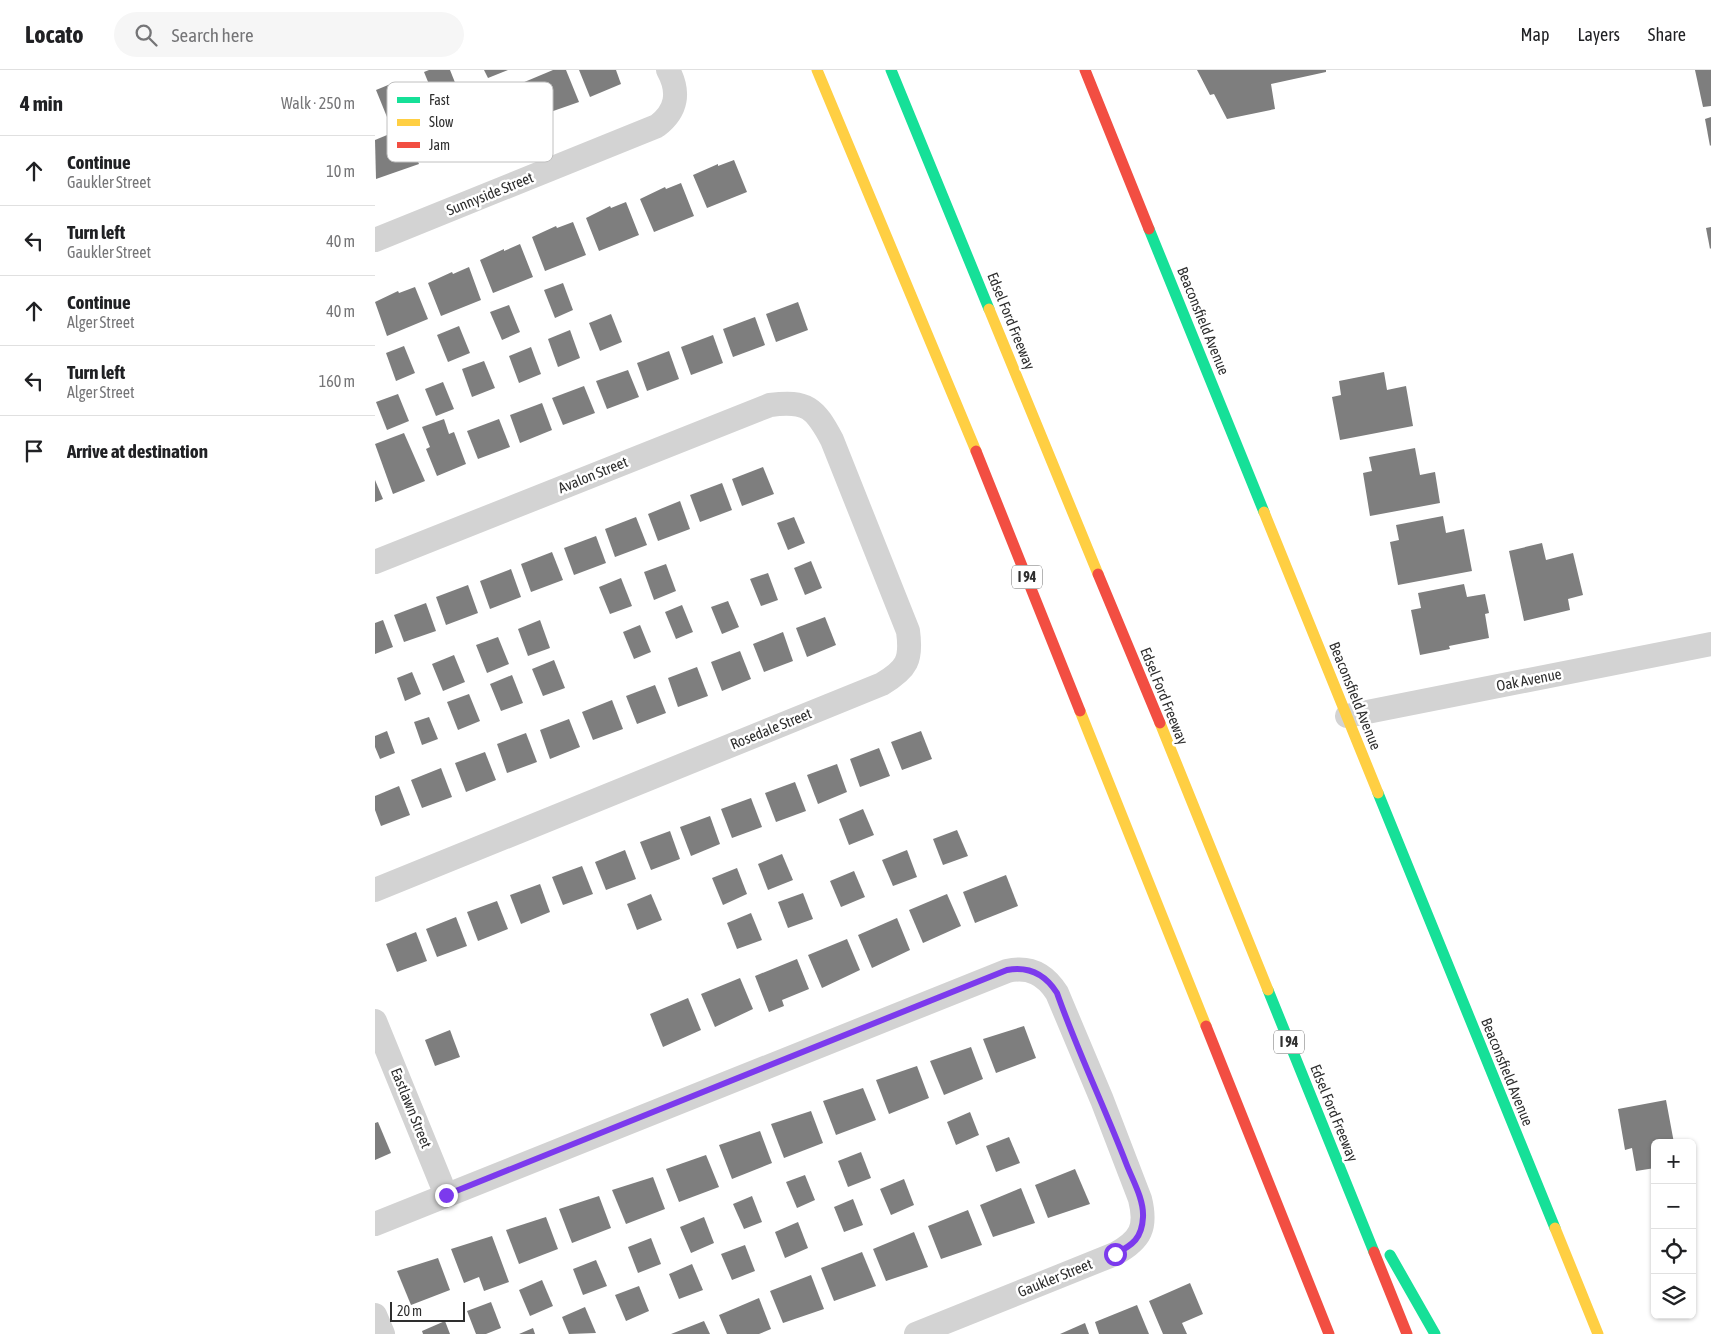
<!DOCTYPE html>
<html lang="en">
<head>
<meta charset="utf-8">
<style>
	body { margin:0; font-family:"Asap Condensed",sans-serif; background:#f6f6f6; color:#202124 }
	.controls { position:absolute; right:15px; bottom:15px; display:grid; overflow:hidden; border-radius:8px; box-shadow:0 1px 4px #0004 }
	.controls button { width:45px; height:45px; display:grid; place-items:center; padding:0; border:0; border-bottom:1px solid #e0e0e0; background:#fff; color:#202124; font:25px sans-serif }
	.scale { position:absolute; left:15px; bottom:12px; width:75px; box-sizing:border-box; padding-left:5px; border:2px solid #2e2e2e; border-top:0; font-size:14px; line-height:18px; white-space:nowrap; color:#2e2e2e; -webkit-text-stroke:4px #fff; paint-order:stroke }
	.stop { position:absolute; width:15px; height:15px; margin:-11px; border:4px solid #7c3aed; border-radius:50%; background:#fff }
	.stop.end { background:#7c3aed; border-color:#fff; box-shadow:0 1px 5px #0008 }
	.list { margin:0; padding:0; list-style:none }
	h2 { display:flex; justify-content:space-between; align-items:center; height:65px; margin:0; padding:0 20px; font-size:21px }
	h2 small { font-size:16px; font-weight:400; color:#757577 }
	.list li { display:grid; grid-template-columns:32px 1fr auto; gap:15px; align-items:center; box-sizing:border-box; height:70px; padding:0 20px; border-top:1px solid #e0e0e0 }
	.list b { display:block; font-size:19px; white-space:nowrap }
	.list p { margin:0; font-size:16px; white-space:nowrap; color:#757577 }
	.list em { font-size:16px; font-style:normal; color:#757577 }
	.icon { flex:none; width:28px; height:28px; fill:none; stroke:currentColor; stroke-width:2; stroke-linecap:round; stroke-linejoin:round }
	.map { position:relative; flex:none; width:1336px; height:1264px; overflow:hidden }
	header { display:flex; align-items:center; gap:30px; box-sizing:border-box; height:70px; padding:0 25px; background:#fff; border-bottom:1px solid #e0e0e0 }
	header strong { font-size:24px }
	nav { display:flex; gap:28px; margin-inline-start:auto; font-size:18px }
	.search { width:350px; height:45px; background:#f6f6f6; display:flex; align-items:center; gap:12px; box-sizing:border-box; padding:0 18px; border-radius:28px; color:#757577; font-size:19px }
	main { display:flex }
	aside { flex:1; background:#fff }
	.map>svg:first-child { display:block }
	.building { fill:#7e7e7e }
	.lines { fill:none; stroke-linecap:round; stroke-linejoin:round }
	.street { stroke:#d3d3d3; stroke-width:24 }
	.fast { stroke:#16e098; stroke-width:11 }
	.slow { stroke:#ffcf43; stroke-width:11 }
	.jam { stroke:#f24e42; stroke-width:11 }
	.route { stroke:#7c3aed; stroke-width:6 }
	.labels { text-anchor:middle; stroke-width:5; stroke-linejoin:round; paint-order:stroke }
	.shield { fill:#fff; stroke:#6d6d6d; stroke-width:1 }
	.shield-label { font-size:14px; font-weight:bold; fill:#2e2e2e }
	.street-label { font-size:15px; fill:#2e2e2e; stroke:#fff }
	.key { fill:#fff; stroke:#c0c0c0; stroke-width:1 }
	.key-label { font-size:14px; fill:#2e2e2e }
</style>
</head>
<body>
<header>
<strong>Locato</strong>
<div class="search"><svg class="icon" aria-label="search" viewBox="0 0 24 24"><circle cx="10" cy="10" r="6"/><path d="M15 15l6 6"/></svg>Search here</div>
<nav><a>Map</a><a>Layers</a><a>Share</a></nav>
</header>
<main>
<aside>
<h2>4 min<small>Walk · 250 m</small></h2>
<ul class="list">
<li><svg class="icon" aria-label="ahead" viewBox="0 0 24 24"><path d="M12 20V5M6 11l6-6 6 6"/></svg><div><b>Continue</b><p>Gaukler Street</p></div><em>10 m</em></li>
<li><svg class="icon" aria-label="left" viewBox="0 0 24 24"><path d="M17 20v-9H6M10 6l-5 5 5 5"/></svg><div><b>Turn left</b><p>Gaukler Street</p></div><em>40 m</em></li>
<li><svg class="icon" aria-label="ahead" viewBox="0 0 24 24"><path d="M12 20V5M6 11l6-6 6 6"/></svg><div><b>Continue</b><p>Alger Street</p></div><em>40 m</em></li>
<li><svg class="icon" aria-label="left" viewBox="0 0 24 24"><path d="M17 20v-9H6M10 6l-5 5 5 5"/></svg><div><b>Turn left</b><p>Alger Street</p></div><em>160 m</em></li>
<li><svg class="icon" aria-label="arrive" viewBox="0 0 24 24"><path d="M6 21V4h12l-3 4 3 4H6"/></svg><div><b>Arrive at destination</b></div></li>
</ul>
</aside>
<div class="map">
<svg width="1336" height="1264" viewBox="0 0 1336 1264">
	<rect width="100%" height="100%" fill="#fff"/>
	<g class="building">
		<path d="M54 0H75L83 20 60 29 49 2Z"/>
		<path d="M109 0H133L113 8Z"/>
		<path d="M178 0H191L204 32 161 47 147 13Z"/>
		<path d="M204 0H241L246 14 215 27Z"/>
		<path d="M822 0H951V2L896 14 900 39 852 49 839 24 835 25Z"/>
		<path d="M1320 0H1336V36L1328 37Z"/>
		<path d="M18 13 29 40 12 47 1 20Z"/>
		<path d="M1336 47V75L1335 76 1330 49Z"/>
		<path d="M29 58 44 94 1 109 0 70Z"/>
		<path d="M359 90 372 122 332 138 318 105 343 94V96Z"/>
		<path d="M306 113 319 146 279 162 265 129 290 117 291 119Z"/>
		<path d="M251 132 264 165 224 181 211 148 235 136 236 138Z"/>
		<path d="M198 152 211 185 170 201 157 167 181 156 182 158Z"/>
		<path d="M1336 157V178L1335 179 1331 158Z"/>
		<path d="M145 174 158 207 118 223 105 190 129 179V181Z"/>
		<path d="M94 197 106 230 66 246 53 213 77 202 78 204Z"/>
		<path d="M188 213 198 240 180 248 169 220Z"/>
		<path d="M40 217 53 249 12 266 0 232 23 221 24 223Z"/>
		<path d="M423 232 433 260 401 272 391 244Z"/>
		<path d="M134 235 145 262 127 270 115 242Z"/>
		<path d="M236 244 247 272 225 281 214 253Z"/>
		<path d="M380 247 390 275 358 287 348 259Z"/>
		<path d="M84 256 95 283 73 292 62 265Z"/>
		<path d="M195 260 205 288 183 297 173 269Z"/>
		<path d="M338 265 348 293 316 305 306 277Z"/>
		<path d="M29 276 40 303 21 311 11 283Z"/>
		<path d="M156 277 166 304 144 313 134 286Z"/>
		<path d="M294 281 304 309 272 321 262 293Z"/>
		<path d="M109 291 120 318 97 327 87 299Z"/>
		<path d="M253 300 264 327 232 339 221 311Z"/>
		<path d="M1009 302 1012 320 1031 316 1038 356 965 370 957 327 966 325 964 311Z"/>
		<path d="M68 312 79 339 61 346 50 319Z"/>
		<path d="M209 316 220 343 188 355 177 328Z"/>
		<path d="M23 324 34 351 12 360 1 332Z"/>
		<path d="M167 333 177 360 145 373 135 345Z"/>
		<path d="M69 349 74 364 79 362 91 394 62 406 51 379 55 377 47 357Z"/>
		<path d="M124 349 135 377 103 389 92 361Z"/>
		<path d="M29 363 50 411 18 424 0 374Z"/>
		<path d="M1040 378 1045 405 1060 402 1065 433 995 446 988 403 997 401 994 387Z"/>
		<path d="M388 397 399 424 367 436 357 409Z"/>
		<path d="M0 410 8 429 0 432Z"/>
		<path d="M347 413 357 440 325 452 315 425Z"/>
		<path d="M305 431 315 459 283 471 273 444Z"/>
		<path d="M1068 446 1071 463 1089 459 1097 501 1023 515 1015 472 1024 470 1021 455Z"/>
		<path d="M261 447 272 475 240 487 230 459Z"/>
		<path d="M419 447 430 473 413 480 402 453Z"/>
		<path d="M221 466 231 493 199 505 189 478Z"/>
		<path d="M1167 473 1171 490 1198 483 1208 525 1193 529 1195 540 1149 551 1134 481Z"/>
		<path d="M177 482 188 510 156 522 146 494Z"/>
		<path d="M436 491 447 518 430 525 419 498Z"/>
		<path d="M291 494 301 521 279 530 269 502Z"/>
		<path d="M136 499 146 527 115 539 105 511Z"/>
		<path d="M393 503 403 530 386 536 375 509Z"/>
		<path d="M246 508 257 536 235 544 224 517Z"/>
		<path d="M1089 514 1092 527 1110 524 1114 543 1110 544 1114 568 1074 576 1075 579 1045 585 1036 540 1046 538 1043 523Z"/>
		<path d="M93 515 103 543 71 555 61 527Z"/>
		<path d="M353 531 364 557 347 564 336 537Z"/>
		<path d="M51 533 61 561 29 572 19 545Z"/>
		<path d="M307 535 318 562 301 569 290 542Z"/>
		<path d="M450 547 461 575 432 587 421 558Z"/>
		<path d="M8 550 18 577 0 584V553Z"/>
		<path d="M165 550 175 578 153 586 143 559Z"/>
		<path d="M265 555 276 582 259 589 248 562Z"/>
		<path d="M408 562 418 591 389 602 378 574Z"/>
		<path d="M123 567 134 594 112 603 101 575Z"/>
		<path d="M365 581 376 609 347 621 336 592Z"/>
		<path d="M79 585 90 612 68 621 57 594Z"/>
		<path d="M179 590 190 618 168 626 157 599Z"/>
		<path d="M322 597 333 626 303 637 293 608Z"/>
		<path d="M37 602 46 624 30 631 22 608Z"/>
		<path d="M137 605 148 633 126 641 115 614Z"/>
		<path d="M280 615 291 643 262 654 251 626Z"/>
		<path d="M94 624 105 651 83 660 72 632Z"/>
		<path d="M237 630 248 659 218 670 207 642Z"/>
		<path d="M54 647 63 669 47 675 39 652Z"/>
		<path d="M194 649 205 677 175 689 165 660Z"/>
		<path d="M12 661 20 683 5 689 0 677V666Z"/>
		<path d="M546 661 557 689 527 700 516 672Z"/>
		<path d="M151 663 162 692 132 703 122 674Z"/>
		<path d="M504 678 515 706 485 717 475 689Z"/>
		<path d="M110 682 121 710 91 722 80 693Z"/>
		<path d="M462 694 472 722 443 734 432 705Z"/>
		<path d="M66 698 77 727 47 738 36 710Z"/>
		<path d="M420 712 431 741 401 752 390 723Z"/>
		<path d="M24 716 35 745 6 756 0 740V726Z"/>
		<path d="M376 728 387 757 357 768 346 739Z"/>
		<path d="M488 739 499 765 474 775 464 749Z"/>
		<path d="M335 746 345 774 316 786 305 757Z"/>
		<path d="M582 760 593 786 568 795 558 769Z"/>
		<path d="M295 761 305 789 276 800 265 772Z"/>
		<path d="M250 780 261 809 231 820 220 792Z"/>
		<path d="M532 780 542 807 518 816 507 790Z"/>
		<path d="M407 784 418 810 393 820 383 794Z"/>
		<path d="M207 796 218 824 188 835 177 807Z"/>
		<path d="M362 798 372 824 348 835 337 808Z"/>
		<path d="M479 801 490 827 466 837 455 811Z"/>
		<path d="M631 805 643 836 600 853 588 822Z"/>
		<path d="M165 814 175 842 146 854 135 825Z"/>
		<path d="M428 823 438 849 413 858 403 832Z"/>
		<path d="M276 824 287 850 262 860 252 834Z"/>
		<path d="M572 824 586 856 548 873 534 840Z"/>
		<path d="M122 831 133 859 103 871 92 842Z"/>
		<path d="M376 843 387 870 362 879 352 853Z"/>
		<path d="M81 847 92 876 62 887 51 859Z"/>
		<path d="M522 848 535 880 497 898 483 865Z"/>
		<path d="M41 862 52 891 22 902 11 874Z"/>
		<path d="M472 869 485 900 447 918 433 885Z"/>
		<path d="M422 889 434 919 407 930 409 936 394 942 380 906Z"/>
		<path d="M365 908 378 939 340 957 326 924Z"/>
		<path d="M313 928 326 960 288 977 275 944Z"/>
		<path d="M649 956 661 988 621 1003 608 969Z"/>
		<path d="M75 960 85 987 60 996 50 970Z"/>
		<path d="M596 977 608 1009 569 1025 555 991Z"/>
		<path d="M542 996 554 1028 514 1044 501 1010Z"/>
		<path d="M488 1018 501 1050 461 1065 448 1031Z"/>
		<path d="M1291 1030 1299 1073H1280V1098L1261 1101 1257 1078 1250 1080 1243 1039Z"/>
		<path d="M436 1041 448 1073 409 1088 396 1054Z"/>
		<path d="M595 1042 604 1065 581 1075 572 1052Z"/>
		<path d="M3 1052 16 1083 0 1090V1053Z"/>
		<path d="M385 1061 397 1093 357 1109 344 1075Z"/>
		<path d="M634 1067 645 1093 621 1102 611 1076Z"/>
		<path d="M486 1082 496 1108 473 1117 463 1091Z"/>
		<path d="M331 1085 344 1117 304 1132 291 1099Z"/>
		<path d="M700 1099 715 1134 673 1148 660 1115Z"/>
		<path d="M430 1105 440 1130 422 1138 411 1112Z"/>
		<path d="M278 1107 290 1139 251 1154 237 1120Z"/>
		<path d="M529 1109 539 1135 516 1145 505 1119Z"/>
		<path d="M646 1118 660 1153 618 1167 605 1135Z"/>
		<path d="M224 1126 236 1158 197 1173 184 1139Z"/>
		<path d="M377 1126 387 1152 369 1159 358 1134Z"/>
		<path d="M478 1129 488 1155 469 1162 459 1137Z"/>
		<path d="M593 1140 607 1175 566 1189 553 1156Z"/>
		<path d="M171 1147 183 1179 144 1194 131 1160Z"/>
		<path d="M329 1147 339 1173 316 1183 305 1157Z"/>
		<path d="M423 1152 433 1178 410 1188 400 1162Z"/>
		<path d="M539 1162 553 1197 511 1211 498 1179Z"/>
		<path d="M117 1166 134 1212 109 1221 104 1207 89 1213 76 1179Z"/>
		<path d="M276 1168 286 1194 263 1203 253 1177Z"/>
		<path d="M370 1175 380 1201 357 1210 346 1184Z"/>
		<path d="M487 1182 501 1216 459 1231 446 1198Z"/>
		<path d="M63 1188 75 1220 36 1235 22 1201Z"/>
		<path d="M221 1190 232 1216 208 1225 198 1199Z"/>
		<path d="M317 1194 328 1220 304 1229 294 1204Z"/>
		<path d="M436 1205 449 1239 408 1253 395 1221Z"/>
		<path d="M167 1210 178 1236 155 1246 144 1220Z"/>
		<path d="M815 1213 828 1244 807 1253 812 1264H788L774 1231Z"/>
		<path d="M264 1216 274 1241 251 1251 240 1225Z"/>
		<path d="M384 1228 396 1259 384 1264H352L344 1245Z"/>
		<path d="M116 1232 126 1258 111 1264H101L92 1241Z"/>
		<path d="M762 1235 774 1264H724L720 1252Z"/>
		<path d="M210 1237 221 1263 194 1264 187 1247Z"/>
		<path d="M70 1251 75 1264H48L47 1261Z"/>
		<path d="M329 1251 335 1264H296Z"/>
		<path d="M710 1253 714 1264H685Z"/>
		<path d="M158 1258 160 1264H144Z"/>
	</g>
	<g class="lines">
		<g class="street">
			<path d="M0 170 282 56C302 41 305 22 293 0"/>
			<path d="M0 492 395 335C432 330 440 338 457 370L533 561C537 590 532 599 507 614L0 820"/>
			<path d="M972 646 1336 574"/>
			<path d="M0 951 71 1125"/>
			<path d="M0 1154 632 901C654 896 670 904 682 923L727 1030 765 1129C772 1157 766 1170 740 1184L541 1264"/>
			<path d="M0 1245 8 1264"/>
		</g>
		<g class="fast">
			<path d="M516 0 614 239"/>
			<path d="M774 159 889 442"/>
			<path d="M1003 723 1180 1158"/>
			<path d="M893 920 999 1182"/>
			<path d="M1015 1185 1060 1264"/>
		</g>
		<g class="slow">
			<path d="M442 0 601 381"/>
			<path d="M614 239 723 504"/>
			<path d="M889 442 1003 723"/>
			<path d="M705 641 831 956"/>
			<path d="M785 653 893 920"/>
			<path d="M1180 1158 1223 1264"/>
		</g>
		<g class="jam">
			<path d="M710 0 774 159"/>
			<path d="M601 381 705 641"/>
			<path d="M723 504 785 653"/>
			<path d="M831 956 954 1264"/>
			<path d="M999 1182 1032 1264"/>
		</g>
	</g>
	<g class="lines">
		<path class="route" d="M71 1125 632 900C654 896 670 904 682 923 702 980 729 1036 751 1093 757 1109 769 1129 768 1147 767 1168 758 1175 740 1184"/>
	</g>
	<g class="labels">
		<g class="shield">
			<rect x="637" y="495.5" width="30" height="23" rx="4"/>
			<rect x="899" y="960.5" width="30" height="23" rx="4"/>
		</g>
		<g class="shield-label">
			<text x="652" y="512">I 94</text>
			<text x="914" y="977">I 94</text>
		</g>
		<g class="street-label">
			<text transform="translate(115 124) rotate(-22)" y="5">Sunnyside Street</text>
			<text transform="translate(636 251) rotate(68)" y="5">Edsel Ford Freeway</text>
			<text transform="translate(828 251) rotate(68)" y="5">Beaconsfield Avenue</text>
			<text transform="translate(218 405) rotate(-22)" y="5">Avalon Street</text>
			<text transform="translate(1154 610) rotate(-11)" y="5">Oak Avenue</text>
			<text transform="translate(789 626) rotate(68)" y="5">Edsel Ford Freeway</text>
			<text transform="translate(980 626) rotate(68)" y="5">Beaconsfield Avenue</text>
			<text transform="translate(396 659) rotate(-22)" y="5">Rosedale Street</text>
			<text transform="translate(1132 1002) rotate(68)" y="5">Beaconsfield Avenue</text>
			<text transform="translate(36 1038) rotate(68)" y="5">Eastlawn Street</text>
			<text transform="translate(959 1043) rotate(68)" y="5">Edsel Ford Freeway</text>
			<text transform="translate(680 1208) rotate(-22)" y="5">Gaukler Street</text>
		</g>
	</g>
	<rect x="12" y="12" width="166" height="80" rx="8" class="key"/>
	<rect x="22" y="27" width="23" height="6" fill="#16e098"/>
	<rect x="22" y="49" width="23" height="7" fill="#ffcf43"/>
	<rect x="22" y="72" width="23" height="6" fill="#f24e42"/>
	<g class="key-label">
		<text x="54" y="35">Fast</text>
		<text x="54" y="57">Slow</text>
		<text x="54" y="80">Jam</text>
	</g>
</svg>
<div class="controls">
<button>+</button>
<button>−</button>
<button><svg class="icon" aria-label="locate" viewBox="0 0 24 24"><circle cx="12" cy="12" r="6"/><path d="M12 2v4M12 18v4M2 12h4M18 12h4"/></svg></button>
<button><svg class="icon" aria-label="layers" viewBox="0 0 24 24"><path d="M12 4l9 5-9 5-9-5zM3 14l9 5 9-5"/></svg></button>
</div>
<div class="scale">20 m</div>
<div class="stop" style="left:740px;top:1184px"></div>
<div class="stop end" style="left:71px;top:1125px"></div>
</div>
</main>
</body>
</html>
